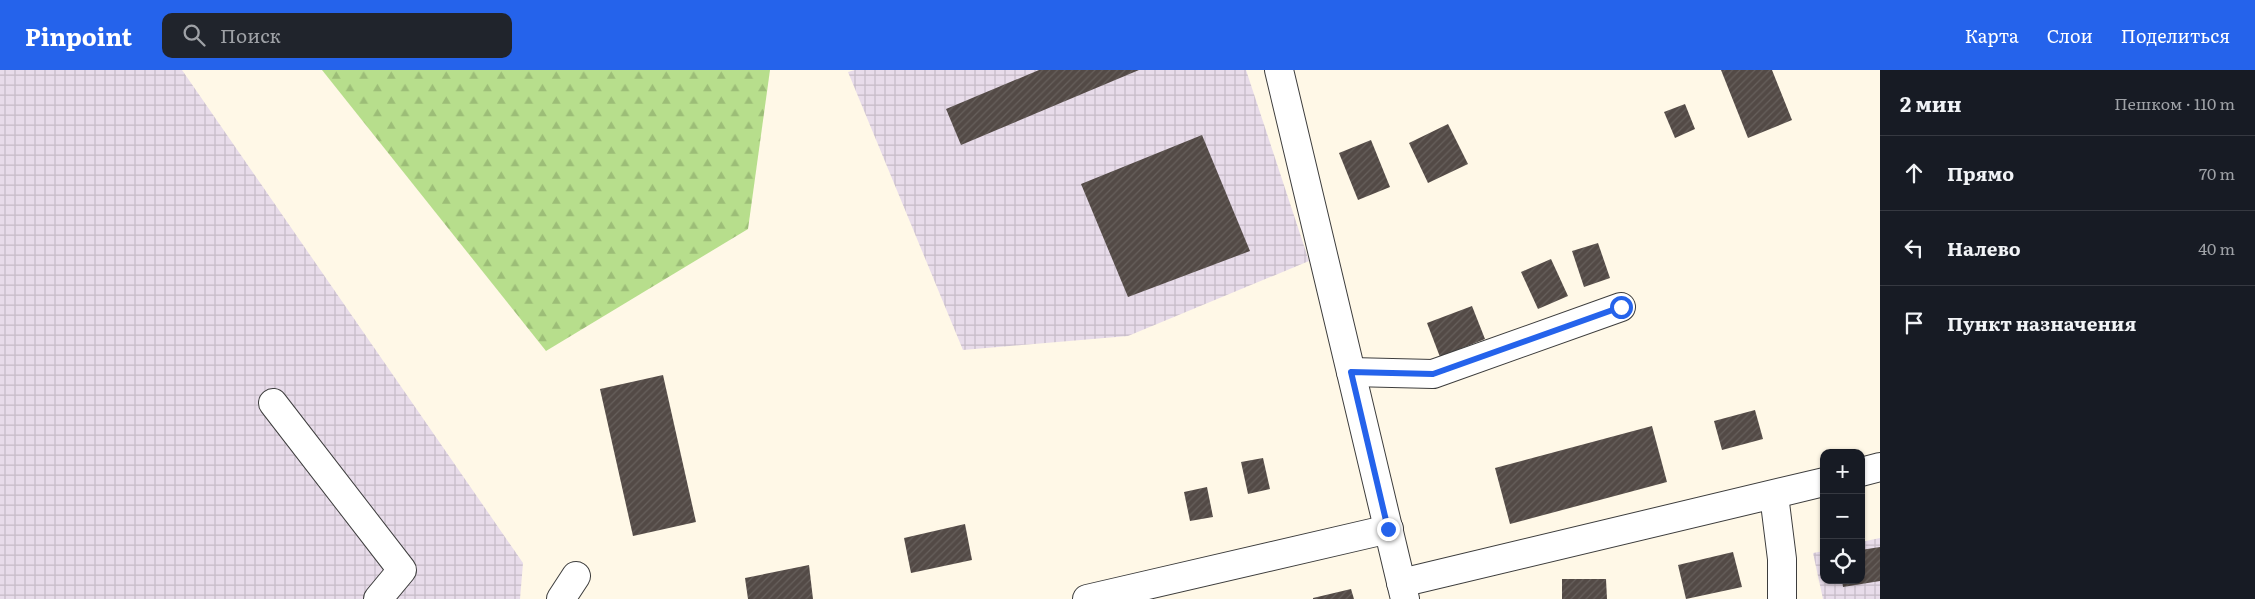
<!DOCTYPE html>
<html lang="ru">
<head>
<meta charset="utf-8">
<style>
	body { margin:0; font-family:Literata,serif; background:#20242c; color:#f1f3f6 }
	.controls { position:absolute; right:15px; bottom:15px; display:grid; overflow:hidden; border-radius:10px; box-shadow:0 1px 4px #0004 }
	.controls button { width:45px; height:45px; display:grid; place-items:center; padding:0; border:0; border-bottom:1px solid #363941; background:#171b24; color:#f1f3f6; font:25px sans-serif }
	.stop { position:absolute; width:15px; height:15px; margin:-11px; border:4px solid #2563eb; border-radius:50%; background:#fff }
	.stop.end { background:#2563eb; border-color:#fff; box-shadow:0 1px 5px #0008 }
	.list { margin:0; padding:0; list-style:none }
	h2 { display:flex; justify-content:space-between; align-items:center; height:65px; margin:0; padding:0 20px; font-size:21px }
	h2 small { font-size:16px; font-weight:400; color:#9ea1a6 }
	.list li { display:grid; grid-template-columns:32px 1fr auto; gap:15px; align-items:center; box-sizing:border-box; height:75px; padding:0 20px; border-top:1px solid #363941 }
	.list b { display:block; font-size:19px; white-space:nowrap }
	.list em { font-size:16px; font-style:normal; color:#9ea1a6 }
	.icon { flex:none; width:28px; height:28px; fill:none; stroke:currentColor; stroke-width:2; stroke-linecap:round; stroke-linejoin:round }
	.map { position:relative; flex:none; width:1880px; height:529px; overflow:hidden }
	header { display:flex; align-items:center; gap:30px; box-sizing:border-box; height:70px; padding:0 25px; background:#2563eb; color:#fff }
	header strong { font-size:24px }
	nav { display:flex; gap:28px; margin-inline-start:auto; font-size:18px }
	.search { width:350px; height:45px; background:#20242c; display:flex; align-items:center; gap:12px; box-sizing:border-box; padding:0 18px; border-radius:10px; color:#9ea1a6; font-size:19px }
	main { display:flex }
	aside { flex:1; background:#171b24 }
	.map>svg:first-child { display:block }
	.industrial { fill:url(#industrial-grid) }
	.forest { fill:url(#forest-firs) }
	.building { fill:url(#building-hatch) }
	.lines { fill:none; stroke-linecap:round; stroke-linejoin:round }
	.minor-casing { stroke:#3d3d3d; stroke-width:30 }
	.minor { stroke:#fff; stroke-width:28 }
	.route { stroke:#2563eb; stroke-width:6 }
</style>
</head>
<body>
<header>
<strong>Pinpoint</strong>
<div class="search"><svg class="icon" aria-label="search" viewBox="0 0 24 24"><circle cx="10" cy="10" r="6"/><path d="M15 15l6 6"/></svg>Поиск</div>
<nav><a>Карта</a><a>Слои</a><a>Поделиться</a></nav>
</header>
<main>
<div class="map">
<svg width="1880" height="529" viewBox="0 0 1880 529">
	<defs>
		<pattern id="industrial-grid" width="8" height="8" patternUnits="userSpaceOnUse" patternTransform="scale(1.25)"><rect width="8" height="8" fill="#e8dcea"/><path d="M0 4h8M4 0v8" fill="none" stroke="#c6bbc7"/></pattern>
		<pattern id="forest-firs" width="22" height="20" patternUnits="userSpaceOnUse" patternTransform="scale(1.25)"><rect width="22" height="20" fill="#b7de8c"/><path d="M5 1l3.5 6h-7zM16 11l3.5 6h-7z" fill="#9cbd77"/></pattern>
		<pattern id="building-hatch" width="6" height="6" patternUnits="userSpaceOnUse" patternTransform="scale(1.25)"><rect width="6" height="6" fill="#534a46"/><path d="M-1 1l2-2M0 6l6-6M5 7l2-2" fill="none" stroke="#67605c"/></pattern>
	</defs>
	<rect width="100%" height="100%" fill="#fff8e7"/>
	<g class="industrial">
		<path d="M0 0H182L523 493 520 529H0Z"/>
		<path d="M855 0H1246L1309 191 1128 266 963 280 848 2Z"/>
		<path d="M1880 468V529H1823L1813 483 1824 481V510H1861V472Z"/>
	</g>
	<path class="forest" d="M322 0H770L748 159 546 281Z"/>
	<g class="building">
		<path d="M1039 0H1139L961 75 946 39Z"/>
		<path d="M1721 0H1772L1792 50 1748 68Z"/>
		<path d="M1685 34 1695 59 1675 68 1664 42Z"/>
		<path d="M1448 54 1468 94 1428 113 1409 73Z"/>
		<path d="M1202 65 1250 181 1128 227 1081 114Z"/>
		<path d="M1371 70 1390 117 1358 130 1339 83Z"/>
		<path d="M1598 173 1610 208 1584 217 1572 181Z"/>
		<path d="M1551 189 1568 226 1538 239 1521 202Z"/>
		<path d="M1472 236 1485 269 1440 287 1427 253Z"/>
		<path d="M663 305 696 452 633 466 600 319Z"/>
		<path d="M1755 340 1763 369 1722 380 1714 351Z"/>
		<path d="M1652 356 1667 412 1510 454 1495 398Z"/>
		<path d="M1263 388 1270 419 1248 424 1241 392Z"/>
		<path d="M1207 417 1213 447 1190 451 1184 422Z"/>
		<path d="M965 454 972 490 911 503 904 468Z"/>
		<path d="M1880 477V511L1843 517 1842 510H1861V480Z"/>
		<path d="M1733 482 1742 517 1686 529 1678 495Z"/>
		<path d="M809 495 813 529H748L745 508Z"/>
		<path d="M1562 509H1606L1607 529H1562Z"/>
		<path d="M1351 519 1354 529H1313V528Z"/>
	</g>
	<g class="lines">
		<g class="minor-casing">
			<g id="minor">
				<path d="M1279 0 1405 529"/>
				<path d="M1351 302 1433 304 1621 237"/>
				<path d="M273 333 402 500 378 529"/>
				<path d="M1861 402 1880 397"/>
				<path d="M1774 425 1782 489V529"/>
				<path d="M1401 513 1824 412"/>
				<path d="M561 529 576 506"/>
				<path d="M1087 529 1389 459"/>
			</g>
		</g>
		<use href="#minor" class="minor"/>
	</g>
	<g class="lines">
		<path class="route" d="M1388 459 1351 302 1433 304 1621 237"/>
	</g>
</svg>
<div class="controls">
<button>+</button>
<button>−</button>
<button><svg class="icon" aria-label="locate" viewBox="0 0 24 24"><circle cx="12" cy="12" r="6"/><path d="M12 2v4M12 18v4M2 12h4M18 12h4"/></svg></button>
</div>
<div class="stop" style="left:1621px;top:237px"></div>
<div class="stop end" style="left:1388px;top:459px"></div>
</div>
<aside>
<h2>2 мин<small>Пешком · 110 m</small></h2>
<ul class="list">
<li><svg class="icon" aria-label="ahead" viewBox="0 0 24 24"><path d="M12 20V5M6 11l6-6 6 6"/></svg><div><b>Прямо</b></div><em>70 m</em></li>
<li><svg class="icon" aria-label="left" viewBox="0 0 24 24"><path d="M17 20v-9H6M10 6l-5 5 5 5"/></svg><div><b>Налево</b></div><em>40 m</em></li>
<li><svg class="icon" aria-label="arrive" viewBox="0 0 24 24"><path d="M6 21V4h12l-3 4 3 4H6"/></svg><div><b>Пункт назначения</b></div></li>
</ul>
</aside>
</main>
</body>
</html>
